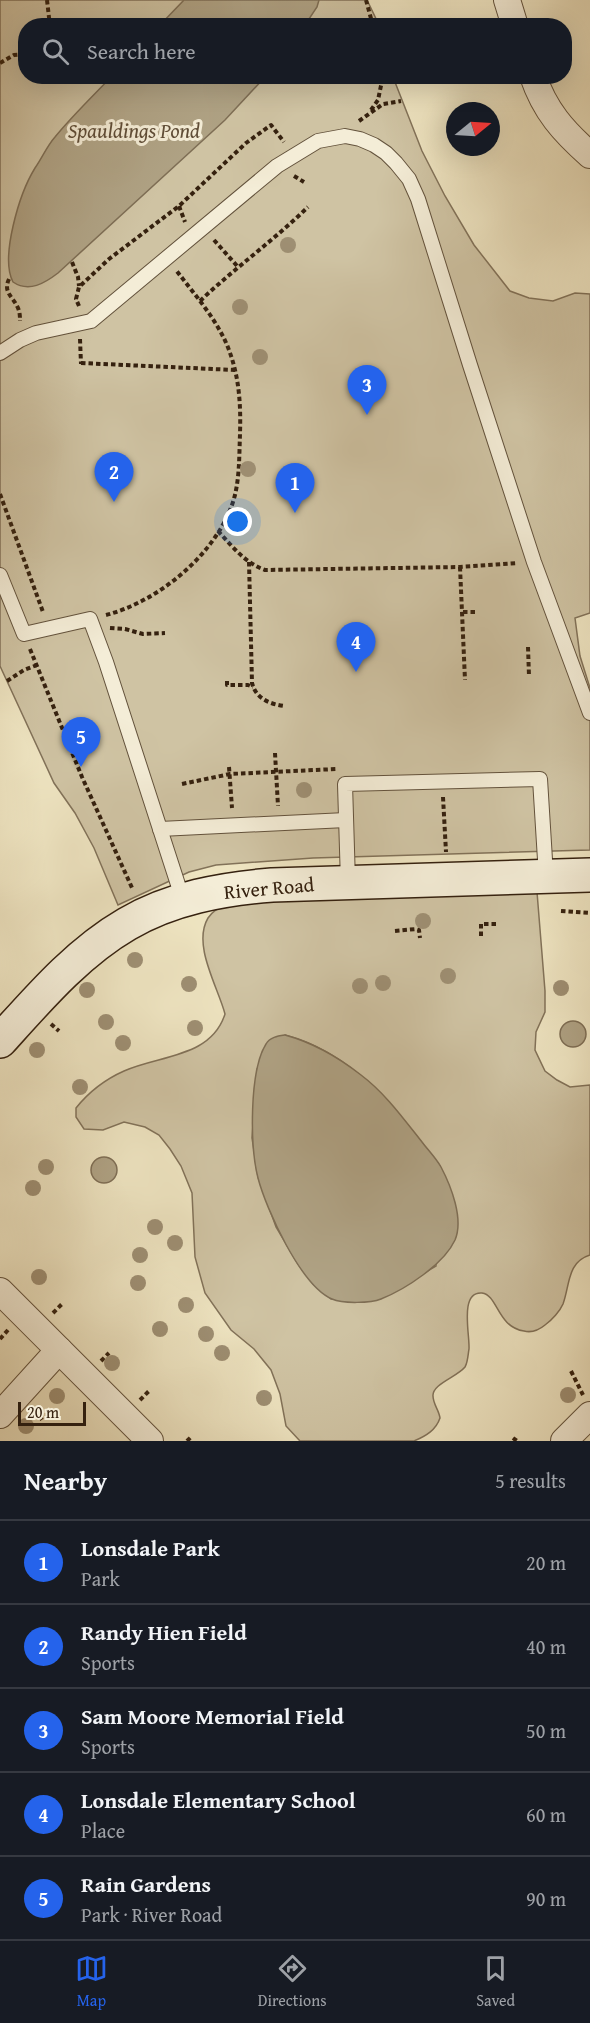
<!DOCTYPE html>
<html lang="en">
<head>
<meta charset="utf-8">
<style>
	body { margin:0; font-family:"Gentium Book Plus",serif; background:#20242c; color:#f1f3f6 }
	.compass { position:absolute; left:446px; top:102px; width:54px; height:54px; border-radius:50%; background:#171b24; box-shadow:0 6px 24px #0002; rotate:72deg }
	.scale { position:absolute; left:18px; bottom:15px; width:68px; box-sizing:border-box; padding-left:6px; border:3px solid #35210f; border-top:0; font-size:16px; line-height:21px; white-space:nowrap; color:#35210f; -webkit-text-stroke:4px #f4edd7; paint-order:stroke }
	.you { position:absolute; left:238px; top:522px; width:21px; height:21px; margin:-15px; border:4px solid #fff; border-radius:50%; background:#1a73e8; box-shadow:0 0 0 9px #1a73e833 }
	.badge { display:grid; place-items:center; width:39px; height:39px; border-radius:50%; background:#2563eb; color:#fff; font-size:20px; font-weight:700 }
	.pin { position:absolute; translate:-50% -50px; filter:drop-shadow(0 2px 3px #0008) }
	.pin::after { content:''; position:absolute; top:32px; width:21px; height:18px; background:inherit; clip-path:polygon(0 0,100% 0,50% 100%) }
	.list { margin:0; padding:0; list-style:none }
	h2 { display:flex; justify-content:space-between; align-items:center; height:78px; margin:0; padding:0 24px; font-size:26px }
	h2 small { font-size:20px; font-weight:400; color:#9ea1a6 }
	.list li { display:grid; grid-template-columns:39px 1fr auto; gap:18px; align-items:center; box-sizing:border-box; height:84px; padding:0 24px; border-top:2px solid #363941 }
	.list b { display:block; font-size:22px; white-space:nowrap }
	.list p { margin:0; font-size:20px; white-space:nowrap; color:#9ea1a6 }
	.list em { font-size:20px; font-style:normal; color:#9ea1a6 }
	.icon { flex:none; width:33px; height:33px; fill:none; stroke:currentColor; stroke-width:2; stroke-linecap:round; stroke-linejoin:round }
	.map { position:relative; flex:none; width:590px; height:1441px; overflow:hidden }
	.search { position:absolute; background:#171b24; box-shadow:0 6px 24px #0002; left:18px; right:18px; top:18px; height:66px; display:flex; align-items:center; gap:15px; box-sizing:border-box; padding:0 21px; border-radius:24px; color:#9ea1a6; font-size:22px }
	.sheet { height:498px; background:#171b24 }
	nav { display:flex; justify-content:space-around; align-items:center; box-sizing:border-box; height:84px; border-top:2px solid #363941; background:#171b24; font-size:16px; color:#9ea1a6 }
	nav a { display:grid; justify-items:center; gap:3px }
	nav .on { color:#2563eb }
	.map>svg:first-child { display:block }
	.green { fill:#cfc3a3; stroke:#827259; stroke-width:1.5; fill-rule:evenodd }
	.water { fill:#afa284; stroke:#7e6e55; stroke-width:1.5 }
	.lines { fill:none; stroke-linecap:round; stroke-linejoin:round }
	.service-casing { stroke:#63523c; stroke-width:16 }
	.minor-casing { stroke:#63523c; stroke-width:28 }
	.secondary-casing { stroke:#35210f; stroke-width:36 }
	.path { stroke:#35210f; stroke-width:4; stroke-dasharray:4.5 3; stroke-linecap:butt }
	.service { stroke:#f4edd7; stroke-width:14 }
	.minor { stroke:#f4edd7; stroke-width:26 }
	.secondary { stroke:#f4edd7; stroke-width:33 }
	.tree { fill:#9e8f73 }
	.labels { text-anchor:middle; stroke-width:6; stroke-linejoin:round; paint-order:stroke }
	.street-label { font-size:20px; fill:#35210f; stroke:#f4edd7 }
	.water-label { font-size:21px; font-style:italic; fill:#604e38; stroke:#f4edd7 }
</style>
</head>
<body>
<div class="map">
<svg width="590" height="1441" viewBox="0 0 590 1441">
	<rect width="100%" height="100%" fill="#eee4c1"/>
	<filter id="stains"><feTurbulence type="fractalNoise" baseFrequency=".00333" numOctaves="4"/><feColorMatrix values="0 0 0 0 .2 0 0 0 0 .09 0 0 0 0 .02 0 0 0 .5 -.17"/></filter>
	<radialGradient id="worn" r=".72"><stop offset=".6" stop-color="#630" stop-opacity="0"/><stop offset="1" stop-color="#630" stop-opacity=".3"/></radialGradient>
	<g class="green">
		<path d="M0 0H367L379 25 26 26V76L393 77 422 151 445 196 474 245 510 291 529 298 553 301 575 293 590 294V613L575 618 580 656 590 688V850L313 858 216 865 189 872 118 905 94 848 75 813 54 783 0 666Z"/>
		<path d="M537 892 545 991V1012L536 1032 535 1050 545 1071 557 1080 570 1087 590 1085V1255C567 1262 570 1285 563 1304 560 1311 552 1320 545 1325 539 1330 532 1333 524 1331 497 1327 498 1295 482 1293 459 1291 470 1335 469 1349 468 1354 468 1362 465 1367 457 1377 432 1384 433 1396 433 1404 439 1410 440 1418 436 1430 426 1436 414 1441H300L286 1426 280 1394 271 1370 254 1349 231 1330 205 1293 195 1257 192 1193 181 1166 170 1149 159 1135 145 1127 124 1122 103 1130 84 1129 76 1117V1108C88 1093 106 1079 124 1071 159 1055 211 1058 225 1014 218 987 192 945 208 918 212 912 220 907 226 905 261 898 300 900 336 899 403 896 470 894 537 892ZM285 1035C355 1053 398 1112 440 1166L436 1266 380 1299H331L313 1284 298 1264 276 1227 258 1177 252 1138 257 1069Z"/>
	</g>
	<g class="water">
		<path d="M184 0H319L317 7 305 25H160Z"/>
		<path d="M112 76 265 77 225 120 58 273C45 283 29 293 13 282 0 258 19 194 35 168 42 158 47 146 55 137 72 116 93 96 112 76Z"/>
		<circle cx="573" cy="1034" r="13"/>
		<path d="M285 1035C314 1043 338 1057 361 1075 385 1093 403 1118 422 1142 428 1150 436 1158 441 1167 451 1186 464 1219 455 1240 444 1264 406 1289 381 1299 371 1303 343 1304 332 1299 301 1286 266 1209 258 1178 250 1147 249 1071 266 1044 270 1037 278 1036 285 1035Z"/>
		<circle cx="104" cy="1170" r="13"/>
	</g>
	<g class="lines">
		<g class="service-casing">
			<g id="service">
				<path d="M0 353 20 340 36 333 91 321 277 166 318 141 345 136 360 139 374 145 386 153 396 163 409 179 418 199 470 365 534 562 590 713"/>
				<path d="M0 575 24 634 90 619 106 662 183 900"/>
				<path d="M160 829 346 820"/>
				<path d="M348 882 345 784 540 779 546 876"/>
			</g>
		</g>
		<g class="minor-casing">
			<g id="minor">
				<path d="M507 0 515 26"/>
				<path d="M533 76C545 111 563 131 590 155"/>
				<path d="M0 1291 150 1441"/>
				<path d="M0 1415 59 1350"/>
				<path d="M564 1441 590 1415"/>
			</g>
		</g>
		<g class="secondary-casing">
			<path id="secondary" d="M0 1041C38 999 77 953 127 924 171 898 222 889 272 885L590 875"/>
		</g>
		<g class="path">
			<path d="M47 0 50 26"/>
			<path d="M366 0 373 26"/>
			<path d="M0 63 14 55 26 54"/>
			<path d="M371 110 378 100 383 76"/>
			<path d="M359 121 383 104 401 101"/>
			<path d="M294 176 304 182"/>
			<path d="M179 206 185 222"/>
			<path d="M214 240 238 267"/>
			<path d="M72 262 78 277 79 286"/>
			<path d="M9 279C3 292 12 296 17 306 20 311 20 317 20 321"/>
			<path d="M200 301C235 268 274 240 308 207"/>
			<path d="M79 306 76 299 79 287 109 259 179 206 246 143 271 125 284 142"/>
			<path d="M80 339 81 364"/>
			<path d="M81 363 235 370"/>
			<path d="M0 494 43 612"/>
			<path d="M218 531C232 546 245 563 265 570L460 567 517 563"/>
			<path d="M249 562 252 683C256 699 270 704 284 706"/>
			<path d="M460 567 465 680"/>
			<path d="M463 612H477"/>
			<path d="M106 615C156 602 210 559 230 510 240 487 239 459 240 434 241 403 239 374 227 345 215 317 194 294 176 270"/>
			<path d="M110 628 125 629 143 634 165 633"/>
			<path d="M528 647 529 676"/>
			<path d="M30 649 82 777 133 890"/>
			<path d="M7 681 24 670 37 665"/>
			<path d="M227 681V685H248L253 687"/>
			<path d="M275 753 278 806"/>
			<path d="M229 767 232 808"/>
			<path d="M182 784 230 774 336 769"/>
			<path d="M443 797 446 852"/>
			<path d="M561 911 590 913"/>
			<path d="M395 931 416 929 419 930 420 938"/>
			<path d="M481 936V924H497"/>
			<path d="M51 1024 59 1031"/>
			<path d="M53 1313 62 1304"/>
			<path d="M0 1339 8 1330"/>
			<path d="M101 1361 109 1353"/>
			<path d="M571 1371 583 1395"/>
			<path d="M140 1400 149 1391"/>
			<path d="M35 1410 43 1421"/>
			<path d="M513 1438 517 1441"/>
			<path d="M187 1441 191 1437"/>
		</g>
		<use href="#service" class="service"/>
		<use href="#minor" class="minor"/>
		<use href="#secondary" class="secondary"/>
	</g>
	<g class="tree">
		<circle cx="288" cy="245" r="8"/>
		<circle cx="240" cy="307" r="8"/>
		<circle cx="260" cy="357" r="8"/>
		<circle cx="248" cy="469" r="8"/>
		<circle cx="304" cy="790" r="8"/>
		<circle cx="423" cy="921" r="8"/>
		<circle cx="135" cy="960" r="8"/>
		<circle cx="448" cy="976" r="8"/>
		<circle cx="383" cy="983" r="8"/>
		<circle cx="189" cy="984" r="8"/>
		<circle cx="360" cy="986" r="8"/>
		<circle cx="561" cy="988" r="8"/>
		<circle cx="87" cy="990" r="8"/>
		<circle cx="106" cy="1022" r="8"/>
		<circle cx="195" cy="1028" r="8"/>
		<circle cx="123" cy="1043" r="8"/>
		<circle cx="37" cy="1050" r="8"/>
		<circle cx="80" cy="1087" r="8"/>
		<circle cx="46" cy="1167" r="8"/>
		<circle cx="33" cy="1188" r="8"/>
		<circle cx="155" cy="1227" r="8"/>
		<circle cx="175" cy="1243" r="8"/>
		<circle cx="140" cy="1255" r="8"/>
		<circle cx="39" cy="1277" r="8"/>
		<circle cx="138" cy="1283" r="8"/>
		<circle cx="186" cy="1305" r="8"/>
		<circle cx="160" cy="1329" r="8"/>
		<circle cx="206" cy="1334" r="8"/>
		<circle cx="222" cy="1353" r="8"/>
		<circle cx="112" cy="1363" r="8"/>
		<circle cx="568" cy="1395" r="8"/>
		<circle cx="57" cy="1396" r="8"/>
		<circle cx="264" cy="1398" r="8"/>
		<circle cx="26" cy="1426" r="8"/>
	</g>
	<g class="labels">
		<g class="street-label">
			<text transform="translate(269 888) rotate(-5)" y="7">River Road</text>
		</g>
		<g class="water-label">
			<text x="134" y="138">Spauldings Pond</text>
		</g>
	</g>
	<rect width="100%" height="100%" filter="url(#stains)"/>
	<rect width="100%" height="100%" fill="url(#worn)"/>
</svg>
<svg class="compass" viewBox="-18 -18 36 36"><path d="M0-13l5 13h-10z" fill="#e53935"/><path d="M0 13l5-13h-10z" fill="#9ea1a6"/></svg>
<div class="scale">20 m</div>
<div class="you"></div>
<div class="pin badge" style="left:295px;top:513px">1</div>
<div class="pin badge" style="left:114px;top:502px">2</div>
<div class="pin badge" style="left:367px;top:415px">3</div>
<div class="pin badge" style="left:356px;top:672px">4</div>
<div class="pin badge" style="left:81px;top:767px">5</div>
<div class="search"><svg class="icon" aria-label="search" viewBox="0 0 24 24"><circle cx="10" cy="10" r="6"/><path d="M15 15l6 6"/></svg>Search here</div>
</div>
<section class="sheet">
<h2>Nearby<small>5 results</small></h2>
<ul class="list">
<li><span class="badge">1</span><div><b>Lonsdale Park</b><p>Park</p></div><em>20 m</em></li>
<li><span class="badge">2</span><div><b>Randy Hien Field</b><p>Sports</p></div><em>40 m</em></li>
<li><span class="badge">3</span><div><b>Sam Moore Memorial Field</b><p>Sports</p></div><em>50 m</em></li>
<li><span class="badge">4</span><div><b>Lonsdale Elementary School</b><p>Place</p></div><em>60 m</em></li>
<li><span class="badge">5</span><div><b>Rain Gardens</b><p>Park · River Road</p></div><em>90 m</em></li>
</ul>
</section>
<nav>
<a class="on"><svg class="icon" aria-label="map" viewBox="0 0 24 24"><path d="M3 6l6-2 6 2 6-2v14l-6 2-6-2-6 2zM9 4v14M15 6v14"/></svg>Map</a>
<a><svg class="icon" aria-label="directions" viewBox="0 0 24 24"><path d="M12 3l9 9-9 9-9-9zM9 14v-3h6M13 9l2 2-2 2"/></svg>Directions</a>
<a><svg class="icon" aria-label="saved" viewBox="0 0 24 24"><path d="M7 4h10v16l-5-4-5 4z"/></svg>Saved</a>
</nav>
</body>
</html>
